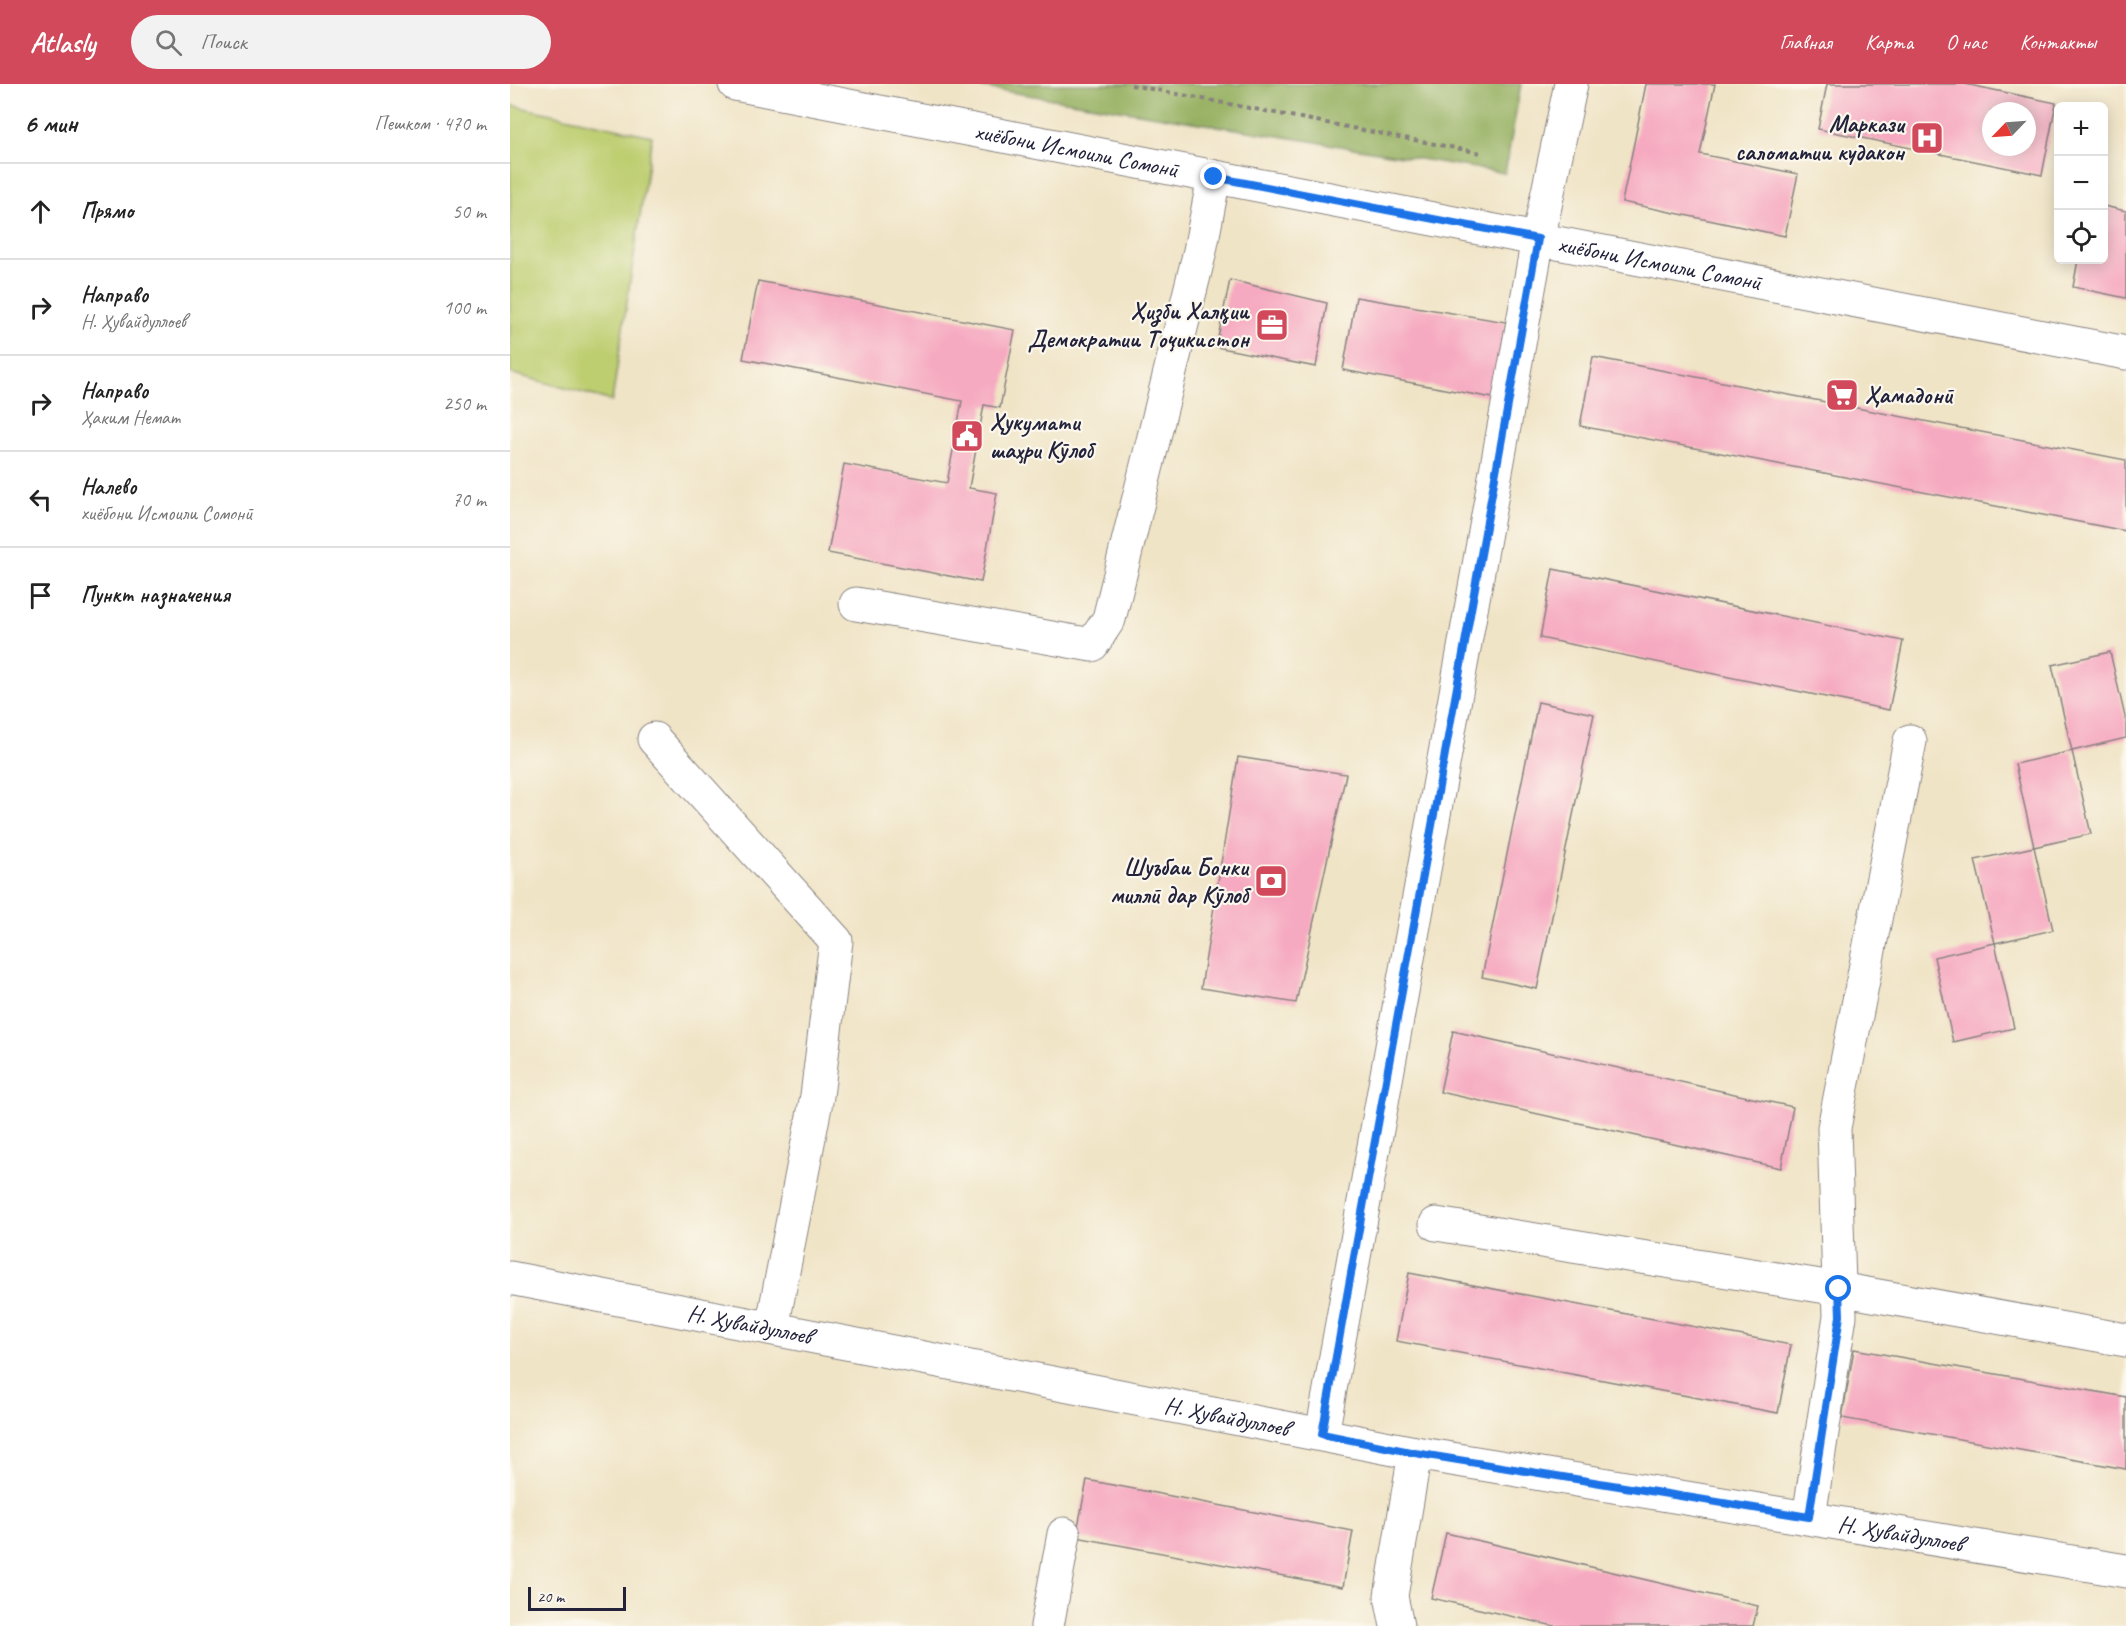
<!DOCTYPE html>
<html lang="ru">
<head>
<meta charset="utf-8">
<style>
	body { margin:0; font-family:Caveat,sans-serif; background:#f2f2f2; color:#222 }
	.controls { position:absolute; right:18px; top:18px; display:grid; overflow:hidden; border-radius:9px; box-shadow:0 3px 15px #0003 }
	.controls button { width:54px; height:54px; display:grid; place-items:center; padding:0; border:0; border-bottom:2px solid #e0e0e0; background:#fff; color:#222; font:30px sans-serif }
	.compass { position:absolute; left:1472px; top:18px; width:54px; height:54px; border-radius:50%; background:#fff; box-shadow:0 3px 15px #0003; rotate:245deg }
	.scale { position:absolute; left:18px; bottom:15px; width:98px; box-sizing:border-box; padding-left:6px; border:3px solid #22223b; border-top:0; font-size:16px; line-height:21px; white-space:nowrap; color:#22223b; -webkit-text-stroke:4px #fbf7ec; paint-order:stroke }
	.stop { position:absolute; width:18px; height:18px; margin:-14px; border:4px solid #1a73e8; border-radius:50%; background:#fff }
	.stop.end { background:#1a73e8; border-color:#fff; box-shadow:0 2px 6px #0008 }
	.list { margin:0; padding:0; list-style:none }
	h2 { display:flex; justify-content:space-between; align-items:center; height:78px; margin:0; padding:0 24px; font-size:26px }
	h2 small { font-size:20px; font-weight:400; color:#767676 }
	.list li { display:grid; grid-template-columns:39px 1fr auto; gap:18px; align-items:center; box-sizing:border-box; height:96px; padding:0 24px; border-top:2px solid #e0e0e0 }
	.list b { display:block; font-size:22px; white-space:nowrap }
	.list p { margin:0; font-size:20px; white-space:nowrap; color:#767676 }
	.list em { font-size:20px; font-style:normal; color:#767676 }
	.icon { flex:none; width:33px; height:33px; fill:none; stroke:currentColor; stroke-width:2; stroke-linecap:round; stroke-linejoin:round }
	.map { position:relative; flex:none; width:1616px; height:1542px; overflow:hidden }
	header { display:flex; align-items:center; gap:36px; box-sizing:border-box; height:84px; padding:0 30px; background:#d1495b; color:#fff }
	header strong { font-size:28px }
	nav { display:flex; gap:33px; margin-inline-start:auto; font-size:21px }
	.search { width:420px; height:54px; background:#f2f2f2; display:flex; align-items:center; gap:15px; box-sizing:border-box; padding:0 21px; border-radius:33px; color:#767676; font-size:22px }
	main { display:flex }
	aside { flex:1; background:#fff }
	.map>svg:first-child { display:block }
	.green { fill:#bdce70; stroke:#707856; stroke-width:1.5 }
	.forest { fill:#96b162; stroke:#5c6a4e; stroke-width:1.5 }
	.building { fill:#f6aac1; fill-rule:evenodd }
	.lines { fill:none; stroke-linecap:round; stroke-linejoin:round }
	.minor-casing { stroke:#898380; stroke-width:35 }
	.major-casing { stroke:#898380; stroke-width:35 }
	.path { stroke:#898380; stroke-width:4; stroke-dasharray:4.5 4.5; stroke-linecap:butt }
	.minor { stroke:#fff; stroke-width:33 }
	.major { stroke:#fff; stroke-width:33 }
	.route { stroke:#1a73e8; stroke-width:8 }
	.labels { text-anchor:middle; stroke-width:4.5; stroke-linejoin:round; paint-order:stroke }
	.poi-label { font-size:24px; font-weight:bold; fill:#22223b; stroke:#fbf7ec; text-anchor:end }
	.street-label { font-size:24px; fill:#22223b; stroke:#fbf7ec }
</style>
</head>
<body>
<header>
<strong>Atlasly</strong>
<div class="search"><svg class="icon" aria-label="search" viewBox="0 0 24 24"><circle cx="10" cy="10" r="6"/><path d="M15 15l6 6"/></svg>Поиск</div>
<nav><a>Главная</a><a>Карта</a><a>О нас</a><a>Контакты</a></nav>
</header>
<main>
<aside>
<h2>6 мин<small>Пешком · 470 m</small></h2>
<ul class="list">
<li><svg class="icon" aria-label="ahead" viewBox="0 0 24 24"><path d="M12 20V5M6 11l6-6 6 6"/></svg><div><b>Прямо</b></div><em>50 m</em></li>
<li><svg class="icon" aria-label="right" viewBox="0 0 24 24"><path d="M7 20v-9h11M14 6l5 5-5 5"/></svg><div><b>Направо</b><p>Н. Ҳувайдуллоев</p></div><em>100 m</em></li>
<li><svg class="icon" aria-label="right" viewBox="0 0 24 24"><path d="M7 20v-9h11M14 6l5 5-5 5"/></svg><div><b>Направо</b><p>Ҳаким Немат</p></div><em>250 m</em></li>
<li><svg class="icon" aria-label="left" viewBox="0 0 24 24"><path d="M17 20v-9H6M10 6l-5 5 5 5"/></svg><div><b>Налево</b><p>хиёбони Исмоили Сомонӣ</p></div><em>70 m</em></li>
<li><svg class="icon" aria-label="arrive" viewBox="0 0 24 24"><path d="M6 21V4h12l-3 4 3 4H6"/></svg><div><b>Пункт назначения</b></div></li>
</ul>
</aside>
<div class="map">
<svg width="1616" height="1542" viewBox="0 0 1616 1542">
	<rect width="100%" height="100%" fill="#fbf7ec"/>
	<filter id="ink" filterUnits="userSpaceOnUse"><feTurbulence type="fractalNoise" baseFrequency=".0167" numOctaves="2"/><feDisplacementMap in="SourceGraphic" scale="12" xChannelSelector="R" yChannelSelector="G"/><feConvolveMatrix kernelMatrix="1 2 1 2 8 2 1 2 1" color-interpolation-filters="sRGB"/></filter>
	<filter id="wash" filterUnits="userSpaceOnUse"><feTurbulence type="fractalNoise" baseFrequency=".008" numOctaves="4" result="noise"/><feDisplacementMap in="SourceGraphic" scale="24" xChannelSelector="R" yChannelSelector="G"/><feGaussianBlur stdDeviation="1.35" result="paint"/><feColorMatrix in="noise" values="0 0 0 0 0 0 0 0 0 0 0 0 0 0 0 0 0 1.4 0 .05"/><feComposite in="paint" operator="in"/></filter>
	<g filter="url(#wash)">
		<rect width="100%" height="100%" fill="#f0e4c6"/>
		<path class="green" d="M0 21 142 52 102 317 0 289Z"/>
		<path class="forest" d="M451 0H1011L995 89Z"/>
		<g id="blocks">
			<g class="building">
				<path d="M1136 0H1205L1190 70 1288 90 1275 152 1112 118Z"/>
				<path d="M1317 0H1455L1546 19 1532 91 1308 45ZM1481 27H1517V63H1481Z"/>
				<path d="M1594 122 1616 127V214L1563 203 1568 176H1594Z"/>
				<path d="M720 196 817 219 806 283 706 263Z"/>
				<path d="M248 197 505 246 490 324 474 321 459 404 487 409 471 498 318 469 334 380 437 399 452 317 233 275Z"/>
				<path d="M846 213 996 238 983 314 833 286Z"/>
				<path d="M1083 273 1616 376V447L1070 342Z"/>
				<path d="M1043 485 1393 557 1379 626 1030 554Z"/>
				<path d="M1600 568 1616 637V654L1562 667 1542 581Z"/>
				<path d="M1028 618 1084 630 1027 905 972 893Z"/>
				<path d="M1562 667 1581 750 1524 763 1505 680Z"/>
				<path d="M728 673 836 690 786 919 691 904Z"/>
				<path d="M1524 763 1543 846 1485 859 1465 776Z"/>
				<path d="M1485 859 1504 944 1443 958 1424 873Z"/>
				<path d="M943 947 1283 1023 1271 1084 930 1008Z"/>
				<path d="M899 1189 1281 1261 1268 1329 886 1257Z"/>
				<path d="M1344 1265 1616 1313V1385L1332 1334Z"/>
				<path d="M577 1396 843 1447 833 1503 566 1453Z"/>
				<path d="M936 1449 1248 1522 1243 1542H1044L921 1514Z"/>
			</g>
		</g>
	</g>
	<g filter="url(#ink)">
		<use href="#blocks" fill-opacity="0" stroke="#898380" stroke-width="1.5"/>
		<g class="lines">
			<g class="minor-casing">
				<g id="minor">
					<path d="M346 520 582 561 599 535 690 167 704 93"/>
					<path d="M144 655 326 857 307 1012 262 1244"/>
					<path d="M926 1140 1329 1205 1616 1256"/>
					<path id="s1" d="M0 1194 905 1369 1616 1487"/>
					<path d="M812 1350 1028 155 1061 0"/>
					<path d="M1299 1433 1330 1232 1324 1044 1400 657"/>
					<path d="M537 1542 554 1450"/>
					<path d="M887 1542 881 1512 905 1369"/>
				</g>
			</g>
			<g class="major-casing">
				<g id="major">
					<path id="s2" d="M225 0 1616 269"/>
				</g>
			</g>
			<path class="path" d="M621 1 971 69"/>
			<use href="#minor" class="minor"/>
			<use href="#major" class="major"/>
		</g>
	</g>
	<g class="lines" filter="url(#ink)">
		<path class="route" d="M704 93 1028 155 812 1350 905 1369 1299 1433 1330 1232 1329 1205"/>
	</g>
	<defs>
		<g id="hospital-square" transform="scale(1.725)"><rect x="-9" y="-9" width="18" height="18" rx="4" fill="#d1495b" stroke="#fbf7ec"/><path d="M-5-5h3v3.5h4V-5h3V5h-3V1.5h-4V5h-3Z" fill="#fff"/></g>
		<g id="office-square" transform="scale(1.725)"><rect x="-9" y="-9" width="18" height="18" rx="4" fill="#d1495b" stroke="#fbf7ec"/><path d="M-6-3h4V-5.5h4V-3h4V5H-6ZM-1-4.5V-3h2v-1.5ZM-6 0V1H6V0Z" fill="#fff"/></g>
		<g id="supermarket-square" transform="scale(1.725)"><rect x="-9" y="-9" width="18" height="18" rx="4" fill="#d1495b" stroke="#fbf7ec"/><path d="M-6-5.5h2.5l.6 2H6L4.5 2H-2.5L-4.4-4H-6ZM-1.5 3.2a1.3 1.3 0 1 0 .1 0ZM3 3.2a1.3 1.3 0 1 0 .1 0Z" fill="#fff"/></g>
		<g id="civic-square" transform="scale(1.725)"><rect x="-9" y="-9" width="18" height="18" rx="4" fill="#d1495b" stroke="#fbf7ec"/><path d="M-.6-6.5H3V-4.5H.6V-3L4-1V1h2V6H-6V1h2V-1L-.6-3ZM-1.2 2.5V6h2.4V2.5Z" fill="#fff"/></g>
		<g id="bank-square" transform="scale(1.725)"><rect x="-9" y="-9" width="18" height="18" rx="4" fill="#d1495b" stroke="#fbf7ec"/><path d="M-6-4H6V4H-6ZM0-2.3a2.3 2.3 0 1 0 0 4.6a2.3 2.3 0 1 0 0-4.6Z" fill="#fff"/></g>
	</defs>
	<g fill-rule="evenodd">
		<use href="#hospital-square" x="1417" y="54"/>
		<use href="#office-square" x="762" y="241"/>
		<use href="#supermarket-square" x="1332" y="311"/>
		<use href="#civic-square" x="457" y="352"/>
		<use href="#bank-square" x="761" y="797"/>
	</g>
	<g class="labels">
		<g class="poi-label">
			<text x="1394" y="48">Маркази<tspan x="1394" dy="28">саломатии кудакон</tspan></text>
			<text x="739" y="235">Ҳизби Халқии<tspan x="739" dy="28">Демократии Тоҷикистон</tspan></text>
			<text x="1355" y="319" text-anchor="start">Ҳамадонӣ</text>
			<text x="480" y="346" text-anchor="start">Ҳукумати<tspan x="480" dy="28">шаҳри Кӯлоб</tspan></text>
			<text x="738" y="791">Шуъбаи Бонки<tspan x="738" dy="28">миллӣ дар Кӯлоб</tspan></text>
		</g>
		<g class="street-label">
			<text dy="8" stroke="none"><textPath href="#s2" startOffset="348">хиёбони Исмоили Сомонӣ</textPath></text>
			<text dy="8" stroke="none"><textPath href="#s2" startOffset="942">хиёбони Исмоили Сомонӣ</textPath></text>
			<text dy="8" stroke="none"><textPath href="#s1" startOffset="244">Н. Ҳувайдуллоев</textPath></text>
			<text dy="8" stroke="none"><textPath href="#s1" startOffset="730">Н. Ҳувайдуллоев</textPath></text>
			<text dy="8" stroke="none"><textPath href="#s1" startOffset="1414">Н. Ҳувайдуллоев</textPath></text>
		</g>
	</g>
</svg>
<div class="controls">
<button>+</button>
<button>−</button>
<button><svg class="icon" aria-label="locate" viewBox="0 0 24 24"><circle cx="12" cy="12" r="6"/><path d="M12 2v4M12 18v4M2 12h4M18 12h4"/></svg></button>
</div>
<svg class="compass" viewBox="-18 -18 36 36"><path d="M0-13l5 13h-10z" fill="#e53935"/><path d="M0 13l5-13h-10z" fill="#767676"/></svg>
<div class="scale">20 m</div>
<div class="stop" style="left:1329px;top:1205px"></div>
<div class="stop end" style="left:704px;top:93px"></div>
</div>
</main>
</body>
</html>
